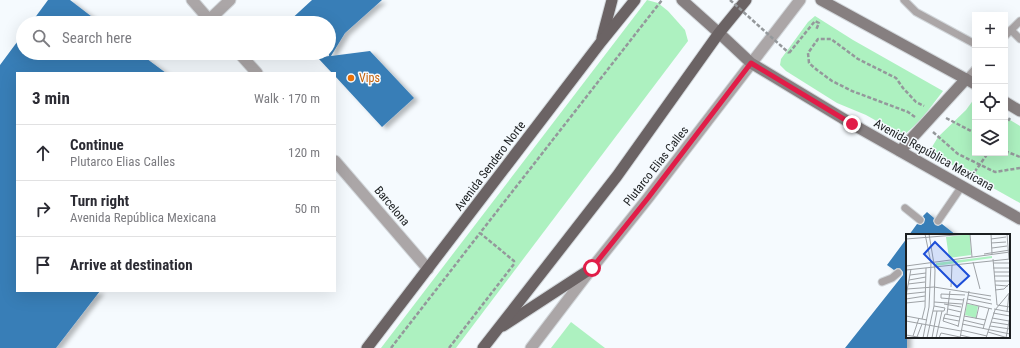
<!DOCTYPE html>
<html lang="en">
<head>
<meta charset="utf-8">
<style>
	body { margin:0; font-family:"Roboto Condensed",sans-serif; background:#f7f7f7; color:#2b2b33 }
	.controls { position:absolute; right:12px; top:12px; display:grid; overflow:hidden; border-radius:0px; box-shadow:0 4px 16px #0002 }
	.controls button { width:36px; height:36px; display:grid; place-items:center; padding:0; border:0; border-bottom:1px solid #e1e1e2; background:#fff; color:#2b2b33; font:20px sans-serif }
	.stop { position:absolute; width:12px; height:12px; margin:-9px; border:3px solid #e11d48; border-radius:50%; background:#fff }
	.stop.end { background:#e11d48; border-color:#fff; box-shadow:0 1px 4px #0008 }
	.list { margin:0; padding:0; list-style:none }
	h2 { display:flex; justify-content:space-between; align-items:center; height:52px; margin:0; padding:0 16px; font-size:17px }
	h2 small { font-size:13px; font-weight:400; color:#7c7c81 }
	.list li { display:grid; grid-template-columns:26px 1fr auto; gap:12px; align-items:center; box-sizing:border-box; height:56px; padding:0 16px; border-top:1px solid #e1e1e2 }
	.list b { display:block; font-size:15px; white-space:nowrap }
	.list p { margin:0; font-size:13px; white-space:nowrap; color:#7c7c81 }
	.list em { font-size:13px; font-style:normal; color:#7c7c81 }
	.icon { flex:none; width:22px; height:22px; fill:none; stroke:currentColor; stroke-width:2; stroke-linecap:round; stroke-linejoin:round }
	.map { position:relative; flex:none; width:1020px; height:348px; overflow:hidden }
	.search { position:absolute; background:#fff; box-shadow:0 4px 16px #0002; left:16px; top:16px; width:320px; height:44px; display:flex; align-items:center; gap:10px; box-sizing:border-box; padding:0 14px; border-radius:22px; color:#7c7c81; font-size:15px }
	.panel { position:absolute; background:#fff; box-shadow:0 4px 16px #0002; left:16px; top:72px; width:320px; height:220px; border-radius:0px }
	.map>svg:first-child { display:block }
	.green { fill:#adf1c0 }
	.building { fill:#387eb7; filter:url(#shadow) }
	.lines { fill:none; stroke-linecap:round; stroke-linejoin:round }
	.service-casing { stroke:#d2d7db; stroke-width:9 }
	.minor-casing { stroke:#d2d7db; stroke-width:13 }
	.tertiary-casing { stroke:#d2d7db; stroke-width:13 }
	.secondary-casing { stroke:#d2d7db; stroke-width:13 }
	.primary-casing { stroke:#d2d7db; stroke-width:13 }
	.path { stroke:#94989b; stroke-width:2.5; stroke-dasharray:4 2; stroke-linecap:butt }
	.service { stroke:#aba6a7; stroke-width:7 }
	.minor { stroke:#aba6a7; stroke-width:11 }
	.tertiary { stroke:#aba6a7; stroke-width:11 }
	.secondary { stroke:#867f80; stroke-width:11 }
	.primary { stroke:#6b6364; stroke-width:11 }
	.path-bridge { stroke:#94989b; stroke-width:2.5; stroke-dasharray:4 2; stroke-linecap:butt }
	.route { stroke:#e11d48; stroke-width:5 }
	.food-dot { fill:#e8710a; stroke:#f5fafe; stroke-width:1.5 }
	.labels { text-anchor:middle; stroke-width:3; stroke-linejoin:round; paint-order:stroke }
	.food-label { font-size:12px; fill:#c56008; stroke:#f5fafe; text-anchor:start }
	.street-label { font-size:12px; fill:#1c1f21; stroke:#f5fafe }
	.inset-road { fill:none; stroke:#9ea2a6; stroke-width:1 }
	.view { fill:#1d4ed8; fill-opacity:0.15; stroke:#1d4ed8; stroke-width:2 }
	.inset-edge { fill:none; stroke:#1c1f21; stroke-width:2 }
</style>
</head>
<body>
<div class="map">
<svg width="1020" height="348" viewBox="0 0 1020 348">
	<defs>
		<filter id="shadow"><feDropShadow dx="4.5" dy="2.5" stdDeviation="2" flood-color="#0004"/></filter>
	</defs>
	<rect width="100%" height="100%" fill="#f5fafe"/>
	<g class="green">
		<path d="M647 0 658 3 668 11 685 30 688 41 456 348H381Z"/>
		<path d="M815 16 853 40 943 91 920 121 905 134 898 133 866 115 837 103 786 71 780 65 781 59 808 22Z"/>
		<path d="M974 99 975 100V153H1005V117L1020 126V203L929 152 938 137 966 110Z"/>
		<path d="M571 322 605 348H551Z"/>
	</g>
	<g class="building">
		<path d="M48 0H70L100 23H31Z"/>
		<path d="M312 0H382L345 33 331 56 370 51 414 98 382 127 335 76V73H332L318 58 329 56V23H287Z"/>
		<path d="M23 34V53H139L166 73H17V291H100L56 348H0V65Z"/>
		<path d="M927 212 934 218 933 221 935 225 938 226 942 224 956 235H909L917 224 921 225 924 223 925 219 923 216Z"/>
		<path d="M907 238V348H845L903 275V272L900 268H897L894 270 887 265Z"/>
	</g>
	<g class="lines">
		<g class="service-casing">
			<g id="service">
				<path d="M904 0 916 12 975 44"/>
				<path d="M1011 30 1020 39"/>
				<path d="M1005 36 1020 21"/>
				<path d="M966 79 975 69"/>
				<path d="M905 208 920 220"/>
				<path d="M938 221 962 186"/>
				<path d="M882 282 892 278 898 273"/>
			</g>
		</g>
		<g class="minor-casing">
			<g id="minor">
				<path d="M192 0 212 23"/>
				<path d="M209 20 230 0"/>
				<path d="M239 53 257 73"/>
				<path d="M335 161 428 269"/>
			</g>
		</g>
		<g class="tertiary-casing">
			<path id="tertiary" d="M531 348 592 268 648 198 800 0"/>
		</g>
		<g class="secondary-casing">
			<g id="secondary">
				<path d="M682 0 719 33 751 63 852 124 1020 219"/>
				<path d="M821 0 975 84"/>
				<path d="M1005 102 1020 111"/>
				<path d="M900 151 966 79"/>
			</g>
		</g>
		<g class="primary-casing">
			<g id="primary">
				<path d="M602 38 612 0"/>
				<path d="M503 326 592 268"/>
				<path d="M367 348 601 42 635 0"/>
				<path d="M483 348 617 176 719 33 746 0"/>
			</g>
		</g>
		<g class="path">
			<path d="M789 53 815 21 819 23 816 30"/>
			<path d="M915 117 908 112 852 91 832 81 817 70 809 63 808 53 818 39H831L858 59 896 78 903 88 916 102 924 106"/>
			<path d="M946 118 975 133"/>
			<path d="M1005 126 1010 118"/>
			<path d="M933 132 958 154 995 172 1020 168"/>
			<path d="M1005 151 1020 157"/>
			<path d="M971 177 988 153"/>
			<path d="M391 348 480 233"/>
			<path d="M449 348 514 264V261L480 233 662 0"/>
		</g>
		<use href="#service" class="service"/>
		<use href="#minor" class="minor"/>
		<use href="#tertiary" class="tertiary"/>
		<use href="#secondary" class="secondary"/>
		<use href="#primary" class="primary"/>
		<path class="path-bridge" d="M730 0 789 53"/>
	</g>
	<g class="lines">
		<path class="route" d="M592 268 648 198 751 63 852 124"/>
	</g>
	<circle class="food-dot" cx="351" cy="78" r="4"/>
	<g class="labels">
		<g class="food-label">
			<text x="359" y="82">Vips</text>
		</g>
		<g class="street-label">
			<text transform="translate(934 155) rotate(29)" y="4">Avenida República Mexicana</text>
			<text transform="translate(490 166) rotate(-53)" y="4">Avenida Sendero Norte</text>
			<text transform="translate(656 166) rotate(-52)" y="4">Plutarco Elias Calles</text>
			<text transform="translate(392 206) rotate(50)" y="4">Barcelona</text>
		</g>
	</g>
	<g transform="translate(906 234)">
		<rect width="104" height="104" fill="#f5fafe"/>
		<path d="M64 0 65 21 43 24 40 3ZM86 22V24L30 32V29ZM61 70 72 72 70 84 59 81Z" fill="#adf1c0"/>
		<path class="inset-road" d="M64 0 66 23M85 0 86 20M101 0 103 25M0 5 62 0M85 5 100 3M85 9 100 8M86 14 101 12M78 20 104 16M87 25 91 71 104 73M67 28 74 55M87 29H104M0 32 104 18M87 34H104M0 36 104 25M88 38H104M4 41 20 39M88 42H104M3 46 20 43M89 47H104M2 50 19 48M89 51 102 52M45 53 46 31M1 55 28 53 85 62M89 56 98 55 104 49M0 60 19 58M62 61 85 66M0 62 5 35M0 65 19 62M61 65 86 70M58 66 35 64V60L59 61M28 68 56 70M0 69 19 67M60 69 86 75M38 70 55 73M42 75 55 78M88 75 104 78M27 77H38L39 74 28 72M101 78 103 60M87 79 104 82M41 80 44 57M0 82 21 86M58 82 80 86M37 84 53 87M86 84 103 87M16 85 19 73 20 34M70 85 73 72M57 86 78 91M0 87 55 97M85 88 104 91M56 90 104 100M52 92 37 87 39 80 54 83M84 92 104 95M52 93 58 64M77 95 83 74M55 96 81 102M82 98 102 104M0 101 17 104M54 101 67 104M7 102 13 84M11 103 16 90M17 104 23 73 25 29 19 0M21 104 28 72 29 36 23 0M26 104 31 77M30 104 36 77M33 104 35 99 54 103M54 104 63 57M80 104 89 76 104 58M100 104 104 82"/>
		<path class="view" d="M29 8 63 42 51 53 18 20Z"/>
		<rect width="104" height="104" class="inset-edge"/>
	</g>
</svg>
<div class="controls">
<button>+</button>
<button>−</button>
<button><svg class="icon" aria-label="locate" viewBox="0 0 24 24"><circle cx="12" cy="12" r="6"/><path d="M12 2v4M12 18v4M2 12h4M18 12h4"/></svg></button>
<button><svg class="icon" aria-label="layers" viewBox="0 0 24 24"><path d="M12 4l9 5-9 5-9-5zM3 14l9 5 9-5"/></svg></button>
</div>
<div class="stop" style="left:592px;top:268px"></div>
<div class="stop end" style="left:852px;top:124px"></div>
<div class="search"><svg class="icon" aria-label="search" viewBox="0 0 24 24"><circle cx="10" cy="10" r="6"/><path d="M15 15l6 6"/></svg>Search here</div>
<section class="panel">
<h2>3 min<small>Walk · 170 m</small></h2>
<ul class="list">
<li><svg class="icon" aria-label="ahead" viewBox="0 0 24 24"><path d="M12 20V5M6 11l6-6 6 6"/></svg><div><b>Continue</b><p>Plutarco Elias Calles</p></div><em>120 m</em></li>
<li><svg class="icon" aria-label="right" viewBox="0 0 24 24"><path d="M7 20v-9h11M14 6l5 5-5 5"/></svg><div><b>Turn right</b><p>Avenida República Mexicana</p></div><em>50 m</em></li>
<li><svg class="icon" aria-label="arrive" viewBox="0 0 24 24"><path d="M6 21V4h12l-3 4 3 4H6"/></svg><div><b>Arrive at destination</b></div></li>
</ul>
</section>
</div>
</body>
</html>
